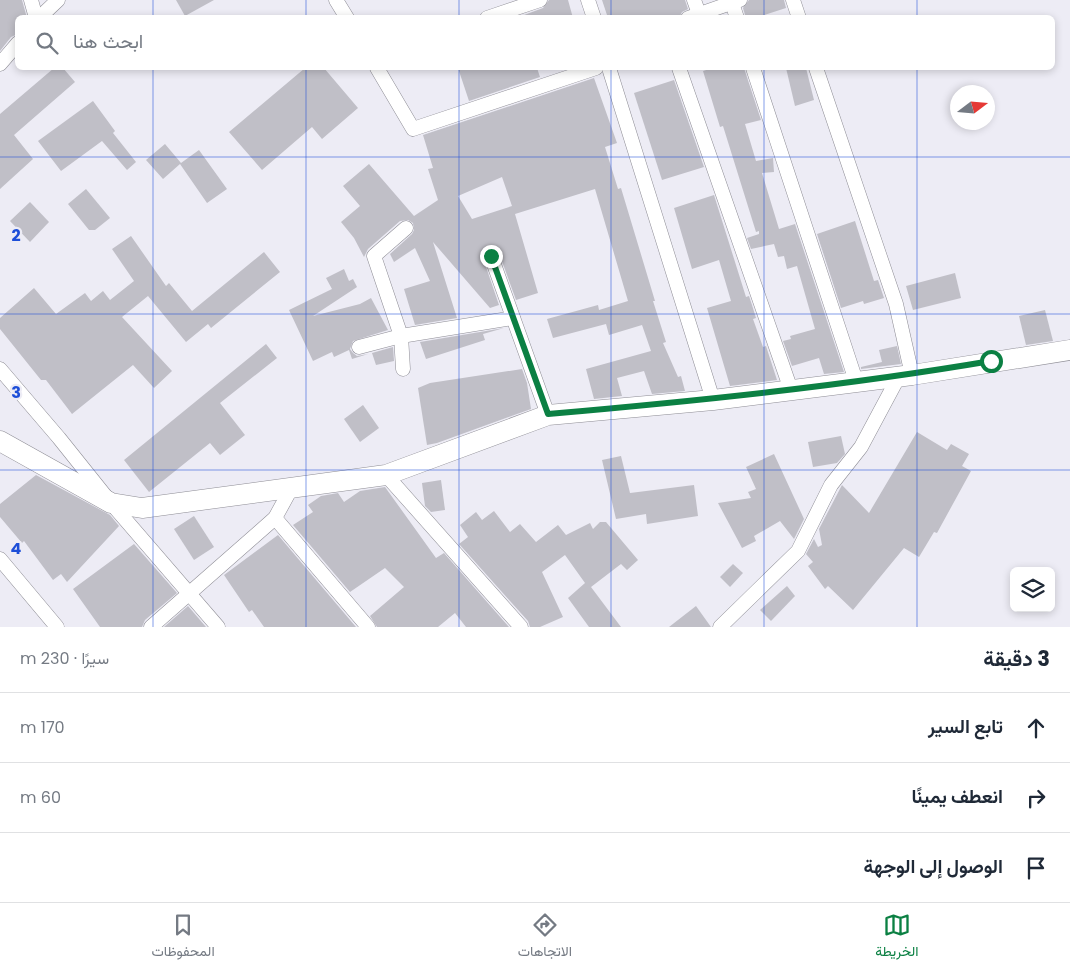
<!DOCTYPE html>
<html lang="ar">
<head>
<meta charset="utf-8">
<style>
	body { margin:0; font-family:Poppins,Vazirmatn,sans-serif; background:#f6f6f7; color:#1f2937; direction:rtl }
	.controls { position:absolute; right:15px; bottom:15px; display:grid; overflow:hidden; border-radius:8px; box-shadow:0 2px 8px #0003 }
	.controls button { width:45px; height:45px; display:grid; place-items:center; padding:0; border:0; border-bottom:1px solid #e0e1e3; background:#fff; color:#1f2937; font:25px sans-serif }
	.compass { position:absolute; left:950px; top:85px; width:45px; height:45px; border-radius:50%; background:#fff; box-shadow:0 2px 8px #0003; rotate:74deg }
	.stop { position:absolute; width:15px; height:15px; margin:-11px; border:4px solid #0b8043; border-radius:50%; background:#fff }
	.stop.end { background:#0b8043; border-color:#fff; box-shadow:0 1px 5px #0008 }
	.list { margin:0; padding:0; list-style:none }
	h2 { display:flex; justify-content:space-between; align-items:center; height:65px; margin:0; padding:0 20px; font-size:21px }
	h2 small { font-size:16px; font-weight:400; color:#747a83 }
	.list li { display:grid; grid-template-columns:32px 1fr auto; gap:15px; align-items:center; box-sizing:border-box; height:70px; padding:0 20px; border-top:1px solid #e0e1e3 }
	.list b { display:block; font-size:19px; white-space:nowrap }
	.list em { font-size:16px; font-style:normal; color:#747a83 }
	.icon { flex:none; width:28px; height:28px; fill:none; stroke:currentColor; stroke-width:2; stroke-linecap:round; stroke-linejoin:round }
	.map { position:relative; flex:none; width:1070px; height:627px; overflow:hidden; direction:ltr }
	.search { position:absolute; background:#fff; box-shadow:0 2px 8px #0003; left:15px; right:15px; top:15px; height:55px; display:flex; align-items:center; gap:12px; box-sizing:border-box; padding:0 18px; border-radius:8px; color:#747a83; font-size:19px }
	.sheet { height:275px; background:#fff }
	nav { display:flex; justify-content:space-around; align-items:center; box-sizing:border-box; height:70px; border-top:1px solid #e0e1e3; background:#fff; font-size:14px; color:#747a83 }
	nav a { display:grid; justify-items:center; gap:2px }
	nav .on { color:#0b8043 }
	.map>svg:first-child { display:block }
	.building { fill:#c0bfc7; fill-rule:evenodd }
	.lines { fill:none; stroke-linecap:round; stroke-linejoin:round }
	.street-casing { stroke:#8e8d95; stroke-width:15 }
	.secondary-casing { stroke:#8e8d95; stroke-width:21 }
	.street { stroke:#fff; stroke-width:14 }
	.secondary { stroke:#fff; stroke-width:20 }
	.route { stroke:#0b8043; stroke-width:6 }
	.grid { fill:none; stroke:#1d4ed8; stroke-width:1; stroke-opacity:0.55 }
	.grid-label { font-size:16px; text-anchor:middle; font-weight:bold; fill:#1d4ed8; stroke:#edecf5; stroke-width:4.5; stroke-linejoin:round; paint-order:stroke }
</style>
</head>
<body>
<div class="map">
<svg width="1070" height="627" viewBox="0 0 1070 627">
	<rect width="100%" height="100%" fill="#edecf5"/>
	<g class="building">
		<path d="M0 0H22L27 18H18V34L11 37 0 51Z"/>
		<path d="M176 0H214L185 16Z"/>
		<path d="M549 0H568L573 18H516L543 8Z"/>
		<path d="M602 0H685L688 9 682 12 679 18H608Z"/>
		<path d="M749 0H784L786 8 755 18H746L743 8Z"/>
		<path d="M54 68H63L75 82 14 135 33 159 0 189V114Z"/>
		<path d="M305 68H324L358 108 322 139 312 127 262 170 229 132Z"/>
		<path d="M458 68H537L540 77 469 101Z"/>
		<path d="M713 68H744L761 120 745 124 756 161 773 158 774 172 762 173 779 229 795 224 844 372 824 374 819 358 792 366 783 341 791 339 790 336 815 329 797 266 787 269 784 256 778 257 774 244 751 249 747 238 759 234V231L756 232 723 126 720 127 703 71Z"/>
		<path d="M786 68H806L814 100 795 106Z"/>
		<path d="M594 78 617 143 605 147 618 189 621 188 655 301H653L666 342 663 343 678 377 681 376 685 391 652 394 644 371 617 378 622 396 594 399 586 369 651 351 642 325 609 335 606 324 553 338 547 319 598 305 599 310 628 301 595 189 515 214 538 293 516 300 499 253 493 248H489L484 251 483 258 499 305 490 308 433 242 457 318 415 325 404 289 430 281 415 248 394 262 390 254 412 234 414 230 413 223 408 220 400 221 368 249 364 257 354 238 341 222 360 206 343 186 369 164 414 216 438 200 428 169 433 168 423 135ZM502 177 512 206 472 219 458 196Z"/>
		<path d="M674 80 704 167 662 180 634 93Z"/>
		<path d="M93 101 115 131 113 133 136 162 127 170 102 141 61 171 38 141Z"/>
		<path d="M165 144 181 163 199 150 227 189 207 203 180 164 163 179 146 160Z"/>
		<path d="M86 189 110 218 95 230H89L68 204Z"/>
		<path d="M714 195 746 297 749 296 752 305 756 318 753 319 763 347 766 346 777 380 730 386 707 308 731 301 719 260 692 269 674 208Z"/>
		<path d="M30 202 49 222 30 242 10 221Z"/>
		<path d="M855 221 874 281 878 280 884 298 864 304 863 301 841 308 817 234Z"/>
		<path d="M131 236 166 286 169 283 192 311 264 252 280 272 211 328 208 324 186 342 148 296 122 317 172 371 154 388 133 365 72 414 46 380H41L0 329V318L34 288 56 314 85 293 91 301 103 291 110 300 134 281 112 249Z"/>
		<path d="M344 269 349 281 353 279 357 287 313 316 360 304 371 298 388 330 353 341 350 349 353 353 357 356 368 354 352 359 349 350 334 357 332 352 313 361 289 310 332 289 326 278Z"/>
		<path d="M955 273 961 298 913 310 906 286Z"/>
		<path d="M1045 310 1053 341 1026 345 1019 316Z"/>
		<path d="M504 328 483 334 485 340 426 359 420 342Z"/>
		<path d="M266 344 277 358 220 403 245 435 220 455 210 443 149 492 124 460Z"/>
		<path d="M897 346 901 364 861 369V367L882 362 879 350Z"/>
		<path d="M393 347 394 361 376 365 372 353Z"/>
		<path d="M522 369 527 383 531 409 437 443 427 445 418 388 430 383Z"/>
		<path d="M363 405 379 428 360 442 344 419Z"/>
		<path d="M917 432 947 450 951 444 969 454 962 466 971 471 937 533 934 532 919 557 904 548 853 610 828 586 825 589 808 566 813 562 806 554 814 539 818 547 822 545 819 529 842 485 869 513Z"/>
		<path d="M841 436 845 454 837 463 813 467 808 442Z"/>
		<path d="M774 454 804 519 794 539 780 521 754 536 756 541 742 548 718 503 751 498 748 492 756 489 746 467Z"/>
		<path d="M621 456 630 493 694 485 698 516 647 524 646 514 616 519 602 460Z"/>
		<path d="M36 475 110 515 119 526 67 582 61 574 53 580 24 541 22 543 0 517V504Z"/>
		<path d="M441 480 445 510 431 512 425 506 422 483Z"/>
		<path d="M385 487 436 558 444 553 509 627H466L455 613 438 627H377L370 616 404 587 385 568 350 592 293 525 313 512 308 505 321 496 338 493 344 502 360 491Z"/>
		<path d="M494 511 510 532 520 524 536 542 558 525 566 535 590 523 593 529 600 522H606L638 560 627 570 621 564 591 587 621 627H589L568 598 585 583 565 555 542 572 563 617 540 627H530L528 621 459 544 468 537 460 525 476 512 482 520Z"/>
		<path d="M194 516 214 547 194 560 174 529Z"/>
		<path d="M278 535 356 627H264L252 610 249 612 224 575Z"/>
		<path d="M134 544 177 593 145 620 142 627H100L73 589Z"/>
		<path d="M733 564 743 573 730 587 720 577Z"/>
		<path d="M787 586 795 596 771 621 760 610Z"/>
		<path d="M188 606 206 627H164Z"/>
		<path d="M696 606 711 627H669Z"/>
	</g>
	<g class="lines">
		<g class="street-casing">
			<g id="street">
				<path d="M31 0 36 18"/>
				<path d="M336 0 347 18"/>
				<path d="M588 0 594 18"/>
				<path d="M694 0 699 14"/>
				<path d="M793 0 799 18"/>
				<path d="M732 3 737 18"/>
				<path d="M39 18 58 0"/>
				<path d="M487 18 540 0"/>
				<path d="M688 18 740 0"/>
				<path d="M0 64 18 43"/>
				<path d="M377 68 413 129 596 68"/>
				<path d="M609 68 713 400"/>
				<path d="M679 68 791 390"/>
				<path d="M753 68 856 381"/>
				<path d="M816 68 896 304 912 375"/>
				<path d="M491 256 548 415"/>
				<path d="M359 347 401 336 513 318"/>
				<path d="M0 369 59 438 111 503 218 627"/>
				<path d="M403 369 401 336 374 256 406 228"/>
				<path d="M386 475 521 627"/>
				<path d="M275 518 368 627"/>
				<path d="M0 559 57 627"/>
				<path d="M151 627 275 518 292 487"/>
				<path d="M720 627 798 551 831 485 861 447 899 376"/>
			</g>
		</g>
		<g class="secondary-casing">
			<path id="secondary" d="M0 441 111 503 142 508 386 475 548 415 713 400 912 375 1070 350"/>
		</g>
		<use href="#street" class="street"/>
		<use href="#secondary" class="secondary"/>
	</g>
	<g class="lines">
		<path class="route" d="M491 256 548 414C696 401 844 386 991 361"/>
	</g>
	<path class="grid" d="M153 0V18M306 0V18M459 0V18M611 0V18M764 0V18M917 0V18M153 68V627M306 68V627M459 68V627M611 68V627M764 68V627M917 68V627M0 157H1070M0 314H1070M0 470H1070"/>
	<g class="grid-label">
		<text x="16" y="241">2</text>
		<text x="16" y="398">3</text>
		<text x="16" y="554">4</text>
	</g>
</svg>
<div class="controls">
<button><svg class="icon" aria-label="layers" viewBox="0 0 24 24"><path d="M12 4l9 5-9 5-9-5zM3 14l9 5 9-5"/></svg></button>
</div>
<svg class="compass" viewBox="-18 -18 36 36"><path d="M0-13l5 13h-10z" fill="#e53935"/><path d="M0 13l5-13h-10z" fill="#747a83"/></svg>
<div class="stop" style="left:991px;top:361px"></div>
<div class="stop end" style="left:491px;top:256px"></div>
<div class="search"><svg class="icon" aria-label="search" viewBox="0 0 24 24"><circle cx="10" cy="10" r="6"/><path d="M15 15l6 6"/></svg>ابحث هنا</div>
</div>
<section class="sheet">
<h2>3 دقيقة<small>سيرًا · 230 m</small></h2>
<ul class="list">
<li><svg class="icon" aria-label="ahead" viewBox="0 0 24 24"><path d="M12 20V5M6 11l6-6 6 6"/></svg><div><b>تابع السير</b></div><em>170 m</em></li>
<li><svg class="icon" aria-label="right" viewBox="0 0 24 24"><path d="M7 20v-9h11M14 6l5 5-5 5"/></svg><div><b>انعطف يمينًا</b></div><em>60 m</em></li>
<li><svg class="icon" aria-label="arrive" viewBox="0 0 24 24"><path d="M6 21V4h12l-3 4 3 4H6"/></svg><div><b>الوصول إلى الوجهة</b></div></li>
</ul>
</section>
<nav>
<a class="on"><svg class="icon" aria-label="map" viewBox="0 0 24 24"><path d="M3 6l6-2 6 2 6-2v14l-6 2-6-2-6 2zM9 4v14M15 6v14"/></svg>الخريطة</a>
<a><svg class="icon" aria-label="directions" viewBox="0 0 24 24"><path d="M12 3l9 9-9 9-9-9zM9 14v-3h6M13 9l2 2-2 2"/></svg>الاتجاهات</a>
<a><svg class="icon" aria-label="saved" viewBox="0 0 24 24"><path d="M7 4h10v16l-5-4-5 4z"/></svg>المحفوظات</a>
</nav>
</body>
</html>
